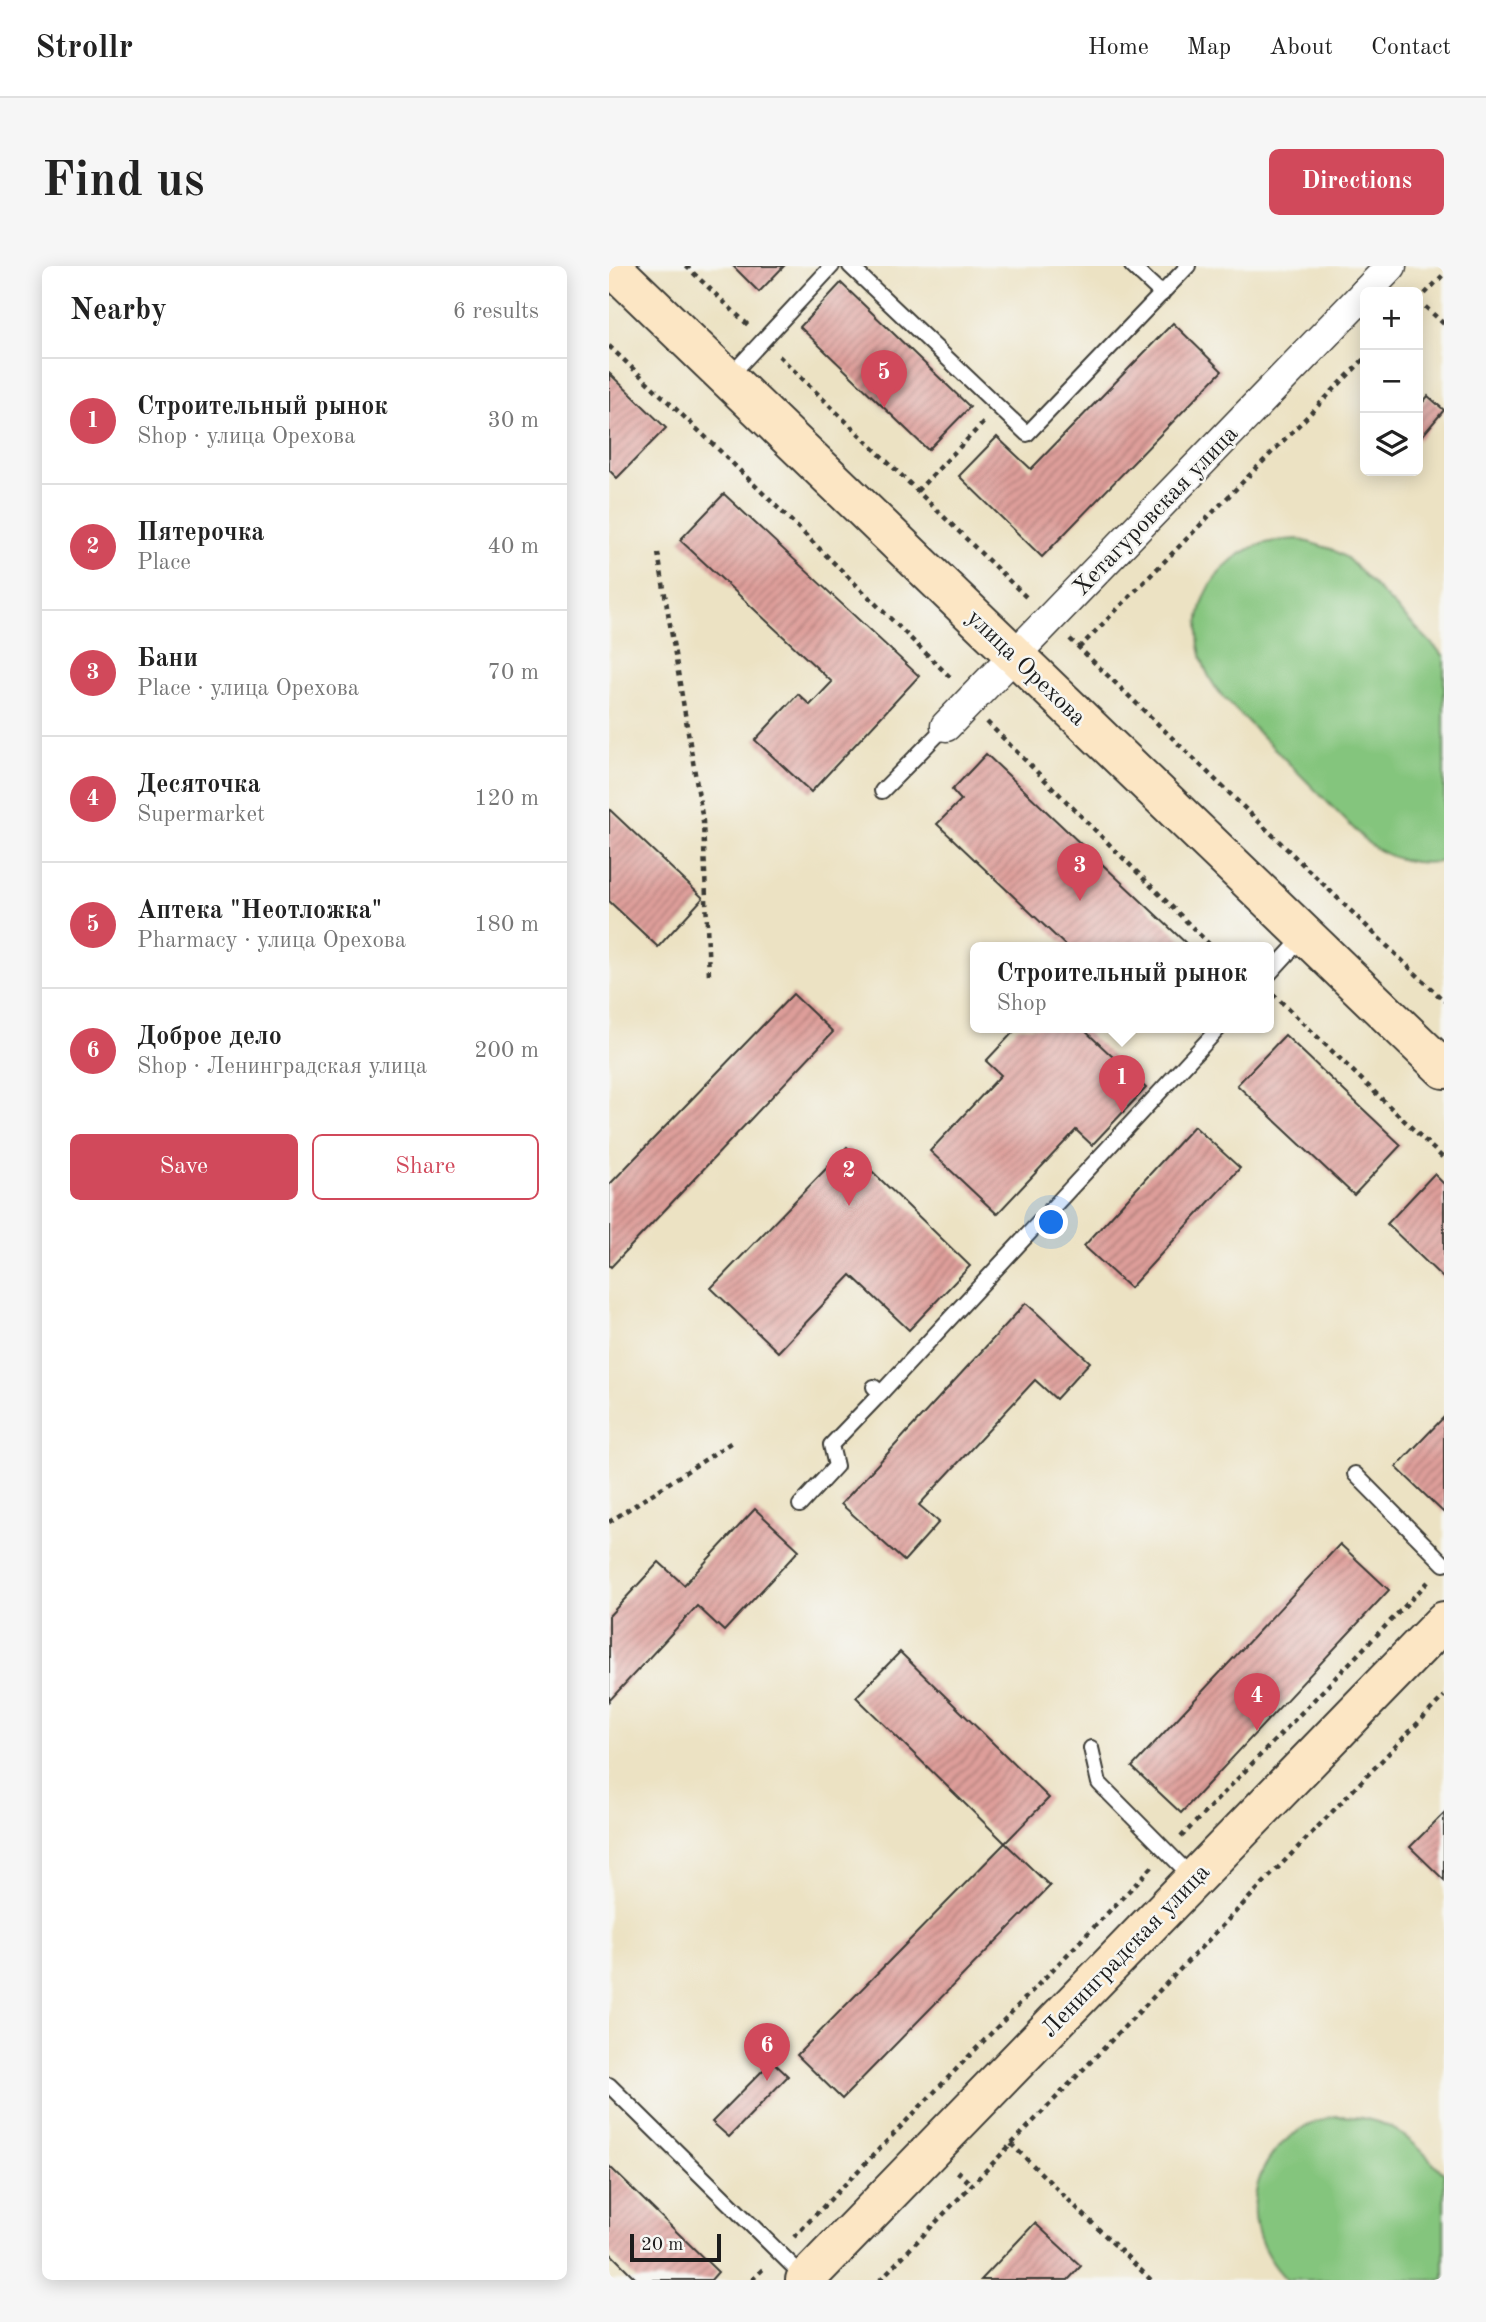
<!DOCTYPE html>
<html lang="en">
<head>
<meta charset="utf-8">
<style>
	body { margin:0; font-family:"Old Standard TT",serif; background:#f6f6f6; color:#222 }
	.controls { position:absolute; right:21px; top:21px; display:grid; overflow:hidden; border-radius:10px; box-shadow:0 4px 18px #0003 }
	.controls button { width:63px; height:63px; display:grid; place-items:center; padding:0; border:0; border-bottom:2px solid #e0e0e0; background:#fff; color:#222; font:35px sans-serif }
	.scale { position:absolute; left:21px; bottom:18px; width:91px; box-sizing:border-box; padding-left:7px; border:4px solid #1c1c1c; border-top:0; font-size:19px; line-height:24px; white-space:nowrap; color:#1c1c1c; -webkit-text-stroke:5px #f6f6f2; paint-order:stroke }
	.you { position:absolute; left:443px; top:957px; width:24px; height:24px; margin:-18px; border:5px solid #fff; border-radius:50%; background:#1a73e8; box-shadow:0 0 0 10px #1a73e833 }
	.badge { display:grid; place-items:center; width:46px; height:46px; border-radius:50%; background:#d1495b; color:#fff; font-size:23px; font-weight:700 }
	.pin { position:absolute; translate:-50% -58px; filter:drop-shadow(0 2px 4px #0008) }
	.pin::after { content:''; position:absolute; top:37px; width:24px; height:21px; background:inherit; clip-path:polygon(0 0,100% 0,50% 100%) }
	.popup { position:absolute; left:361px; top:676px; width:304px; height:91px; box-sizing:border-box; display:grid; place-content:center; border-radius:10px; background:#fff; filter:drop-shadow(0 2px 5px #0005); font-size:23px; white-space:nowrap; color:#767676 }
	.popup b { font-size:26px; color:#222 }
	.popup::after { content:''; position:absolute; left:50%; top:100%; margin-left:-14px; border:14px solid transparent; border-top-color:#fff }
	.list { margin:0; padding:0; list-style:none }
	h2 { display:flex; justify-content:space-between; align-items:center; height:91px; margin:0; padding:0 28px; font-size:30px }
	h2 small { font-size:23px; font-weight:400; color:#767676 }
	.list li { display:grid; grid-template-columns:46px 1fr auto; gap:21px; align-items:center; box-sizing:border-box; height:126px; padding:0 28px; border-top:2px solid #e0e0e0 }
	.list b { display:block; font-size:26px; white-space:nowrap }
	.list p { margin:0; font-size:23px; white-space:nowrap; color:#767676 }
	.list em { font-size:23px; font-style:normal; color:#767676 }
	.actions { display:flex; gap:14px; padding:21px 28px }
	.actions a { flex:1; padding:16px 0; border:2px solid #d1495b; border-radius:10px; text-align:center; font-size:24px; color:#d1495b }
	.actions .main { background:#d1495b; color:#fff }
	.icon { flex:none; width:38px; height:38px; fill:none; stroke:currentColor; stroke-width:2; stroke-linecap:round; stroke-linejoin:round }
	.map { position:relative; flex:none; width:835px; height:2014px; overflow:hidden; border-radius:10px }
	header { display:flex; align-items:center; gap:42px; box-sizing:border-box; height:98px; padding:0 35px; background:#fff; border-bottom:2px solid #e0e0e0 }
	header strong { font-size:33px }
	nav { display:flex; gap:38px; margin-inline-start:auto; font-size:24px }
	.intro { display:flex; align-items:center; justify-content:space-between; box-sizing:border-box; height:168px; padding:0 42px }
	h1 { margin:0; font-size:49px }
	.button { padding:18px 32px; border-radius:10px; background:#d1495b; color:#fff; font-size:24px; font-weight:700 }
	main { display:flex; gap:42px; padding:0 42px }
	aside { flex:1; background:#fff; border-radius:10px; box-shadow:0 4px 18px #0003 }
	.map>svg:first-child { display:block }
	.grass { fill:#84c57d; stroke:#50704c; stroke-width:2 }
	.building { fill:url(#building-hatch) }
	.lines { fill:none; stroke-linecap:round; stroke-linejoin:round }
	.lane-casing { stroke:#3b3a35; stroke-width:18 }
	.street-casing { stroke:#3b3a35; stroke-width:33 }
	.secondary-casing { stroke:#3b3a35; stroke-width:42 }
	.path { stroke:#3b3a35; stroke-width:4.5; stroke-dasharray:5 5; stroke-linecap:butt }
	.lane { stroke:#fff; stroke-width:14 }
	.street { stroke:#fff; stroke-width:30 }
	.secondary { stroke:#fce6c4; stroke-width:38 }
	.labels { text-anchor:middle; stroke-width:5; stroke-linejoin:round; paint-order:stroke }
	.street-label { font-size:24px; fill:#1c1c1c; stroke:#f6f6f2 }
</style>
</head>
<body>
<header>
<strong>Strollr</strong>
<nav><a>Home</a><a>Map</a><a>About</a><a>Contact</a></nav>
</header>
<div class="intro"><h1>Find us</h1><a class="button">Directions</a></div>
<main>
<aside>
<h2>Nearby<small>6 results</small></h2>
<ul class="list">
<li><span class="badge">1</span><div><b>Строительный рынок</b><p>Shop · улица Орехова</p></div><em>30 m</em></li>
<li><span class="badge">2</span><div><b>Пятерочка</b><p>Place</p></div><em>40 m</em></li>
<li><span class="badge">3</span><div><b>Бани</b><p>Place · улица Орехова</p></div><em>70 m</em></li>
<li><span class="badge">4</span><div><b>Десяточка</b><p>Supermarket</p></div><em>120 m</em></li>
<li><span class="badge">5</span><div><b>Аптека &quot;Неотложка&quot;</b><p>Pharmacy · улица Орехова</p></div><em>180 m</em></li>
<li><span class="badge">6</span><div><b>Доброе дело</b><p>Shop · Ленинградская улица</p></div><em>200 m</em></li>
</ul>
<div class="actions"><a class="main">Save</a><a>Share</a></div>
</aside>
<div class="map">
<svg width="835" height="2014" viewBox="0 0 835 2014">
	<defs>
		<pattern id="building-hatch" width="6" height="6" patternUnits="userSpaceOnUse" patternTransform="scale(1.75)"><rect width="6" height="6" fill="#de9e9a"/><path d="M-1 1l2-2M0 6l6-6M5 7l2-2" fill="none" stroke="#b3807d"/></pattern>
	</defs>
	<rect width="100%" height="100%" fill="#f6f6f2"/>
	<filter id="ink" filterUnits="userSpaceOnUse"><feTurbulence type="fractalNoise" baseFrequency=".0143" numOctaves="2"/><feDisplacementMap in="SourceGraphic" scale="14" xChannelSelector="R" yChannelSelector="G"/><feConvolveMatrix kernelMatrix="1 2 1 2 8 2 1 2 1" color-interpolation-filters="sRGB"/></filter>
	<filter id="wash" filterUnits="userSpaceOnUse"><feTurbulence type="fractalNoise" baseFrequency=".00686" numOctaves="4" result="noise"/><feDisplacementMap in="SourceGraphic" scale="28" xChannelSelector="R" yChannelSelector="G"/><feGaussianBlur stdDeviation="1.57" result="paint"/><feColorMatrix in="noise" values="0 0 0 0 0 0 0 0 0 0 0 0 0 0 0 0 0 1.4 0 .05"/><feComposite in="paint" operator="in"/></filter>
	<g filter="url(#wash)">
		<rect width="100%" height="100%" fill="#ece2c3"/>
		<g class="grass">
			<path d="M689 273 722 283 738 292 835 390V595C808 600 781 594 759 577L614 431C572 384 584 310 642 282 657 275 673 274 689 273Z"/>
			<path d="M727 1850C781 1850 800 1871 835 1908V2014H678C618 1954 645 1868 727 1850Z"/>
		</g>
		<g id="blocks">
			<g class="building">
				<path d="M124 0H175L150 26Z"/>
				<path d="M232 17 361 141 319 184 191 61Z"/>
				<path d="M564 57 613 105 433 291 350 210 388 171 422 203Z"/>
				<path d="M0 107 57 162 8 212 0 204Z"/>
				<path d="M819 130 835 144 809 175V142Z"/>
				<path d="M115 228 310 410 202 526 146 474 189 428 201 439 223 416 71 274Z"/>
				<path d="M377 488 475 581 581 681H458L328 558 352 534 343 524Z"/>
				<path d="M0 543 94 632 49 681 0 635Z"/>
				<path d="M184 728 224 766 2 1001 0 999V919Z"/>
				<path d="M409 761H472L537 822 483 879 467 864 388 948 321 885 392 809 377 795Z"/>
				<path d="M676 769 792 879 745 929 628 819Z"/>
				<path d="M585 860 631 902 521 1022 475 980Z"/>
				<path d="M238 881 361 1000 300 1064 242 1009 169 1086 102 1022Z"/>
				<path d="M825 908 835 918V1013L778 958Z"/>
				<path d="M417 1037 481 1096 447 1133 426 1114 310 1239 330 1256 295 1295 232 1238Z"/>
				<path d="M835 1151V1247L787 1201Z"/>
				<path d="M146 1243 190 1284 115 1365 88 1340 0 1435V1350L50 1296 75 1319Z"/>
				<path d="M731 1278 780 1324 572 1547 523 1501Z"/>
				<path d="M291 1386 440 1532 396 1577 247 1431Z"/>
				<path d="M835 1547V1614L801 1581Z"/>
				<path d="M396 1577 441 1620 233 1833 188 1789Z"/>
				<path d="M163 1795 179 1810 120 1871 103 1856Z"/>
				<path d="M0 1900 109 2006 102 2014H28L0 1986Z"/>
				<path d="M426 1957 472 2000 459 2014H372Z"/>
			</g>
		</g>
	</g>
	<g filter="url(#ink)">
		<use href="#blocks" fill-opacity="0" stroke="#3b3a35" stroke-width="2"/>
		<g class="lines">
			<g class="lane-casing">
				<g id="lane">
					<path d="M241 0 418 168 579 0"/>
					<path d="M523 0 553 28"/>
					<path d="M119 112 223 0"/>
					<path d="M273 525 337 460"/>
					<path d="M660 708 695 670"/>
					<path d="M265 1121 272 1127 611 761"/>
					<path d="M746 1208 835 1298"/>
					<path d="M191 1239 227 1200 222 1179 272 1127"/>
					<path d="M482 1482 490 1517 584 1612"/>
					<path d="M0 1819 196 2012"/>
				</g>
			</g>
			<g class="street-casing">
				<g id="street">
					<path d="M757 26 782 0"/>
					<path d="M337 460 756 27"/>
				</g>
			</g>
			<g class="secondary-casing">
				<g id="secondary">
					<path d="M2 0 835 803"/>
					<path d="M196 2014 835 1355"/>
				</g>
			</g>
			<g class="path">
				<path d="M77 0 139 59"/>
				<path d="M809 34 835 58"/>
				<path d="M809 35 835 8"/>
				<path d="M0 80 106 180 342 412"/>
				<path d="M170 90 419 333"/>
				<path d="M308 225 376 155"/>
				<path d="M49 287 94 555 100 710"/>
				<path d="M461 373 835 735"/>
				<path d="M470 382 756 92"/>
				<path d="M378 456 603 681"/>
				<path d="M664 728 835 893"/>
				<path d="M0 1256 123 1176"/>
				<path d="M572 1571 822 1313"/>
				<path d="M402 1878 542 2014"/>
				<path d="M348 1905 363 1919"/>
				<path d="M185 1971 544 1600"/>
				<path d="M143 2014 155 2002"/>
				<path d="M271 2014 835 1430"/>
			</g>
			<use href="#lane" class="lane"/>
			<use href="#street" class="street"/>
			<use href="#secondary" class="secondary"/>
		</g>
	</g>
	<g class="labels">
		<g class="street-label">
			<text transform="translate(546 244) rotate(-46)" y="8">Хетагуровская улица</text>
			<text transform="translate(418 401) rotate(44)" y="8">улица Орехова</text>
			<text transform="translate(516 1684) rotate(-46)" y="8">Ленинградская улица</text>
		</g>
	</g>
</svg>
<div class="controls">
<button>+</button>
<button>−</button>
<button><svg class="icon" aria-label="layers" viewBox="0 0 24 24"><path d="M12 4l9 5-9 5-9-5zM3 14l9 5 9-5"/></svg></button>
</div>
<div class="scale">20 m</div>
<div class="you"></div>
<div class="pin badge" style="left:513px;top:847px">1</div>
<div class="popup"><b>Строительный рынок</b>Shop</div>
<div class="pin badge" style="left:240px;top:940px">2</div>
<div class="pin badge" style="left:471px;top:635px">3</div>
<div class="pin badge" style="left:648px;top:1465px">4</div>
<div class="pin badge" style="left:275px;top:142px">5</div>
<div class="pin badge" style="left:158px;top:1815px">6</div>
</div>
</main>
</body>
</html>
